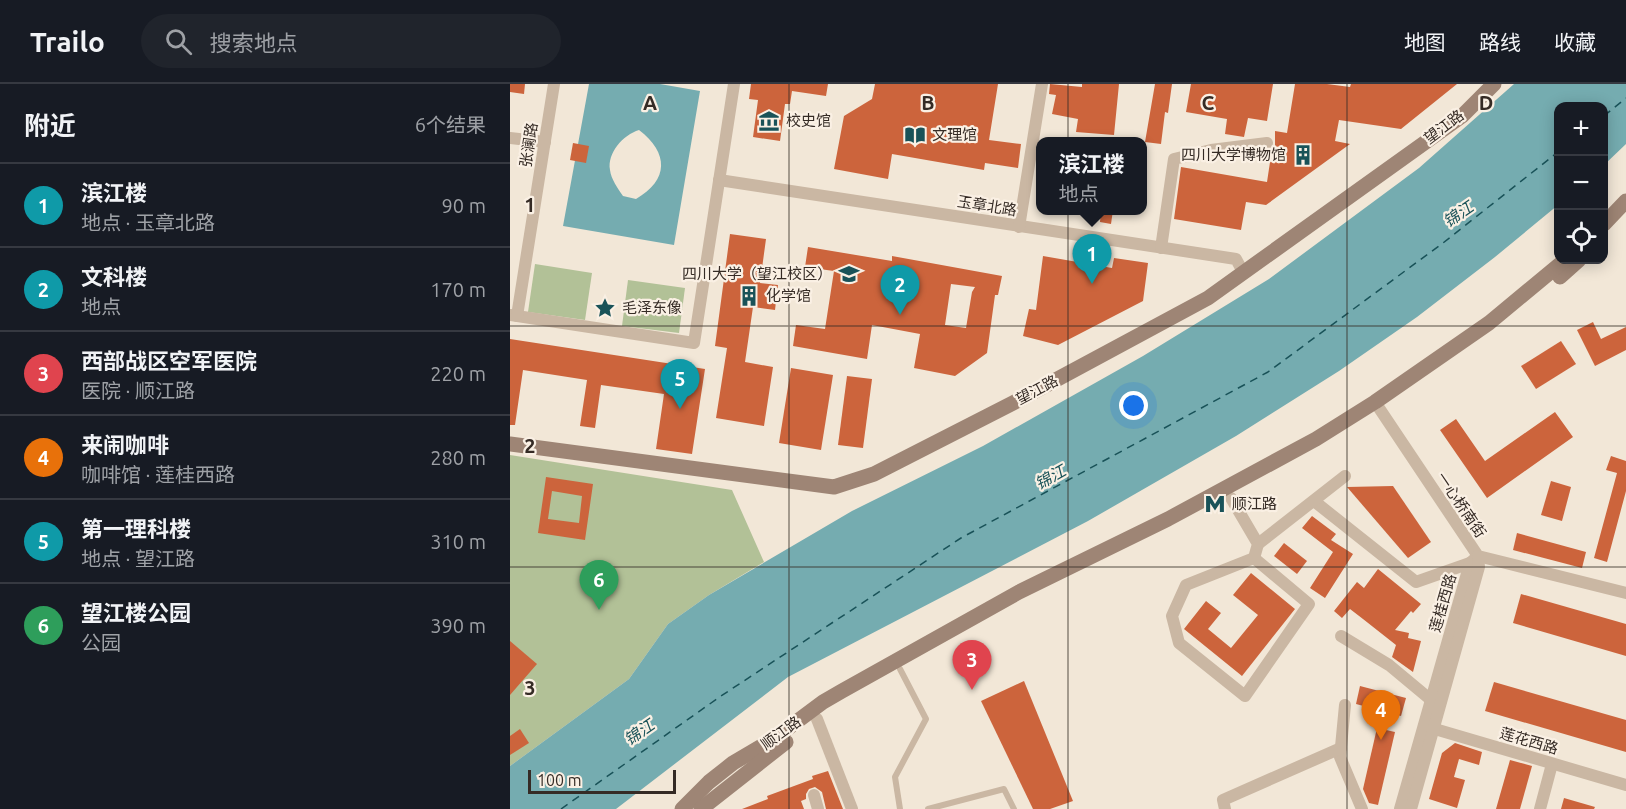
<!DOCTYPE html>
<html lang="zh">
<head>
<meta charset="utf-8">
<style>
	body { margin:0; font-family:Ubuntu,"Noto Sans SC",sans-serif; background:#20242c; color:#f1f3f6 }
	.controls { position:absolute; right:18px; top:18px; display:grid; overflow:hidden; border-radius:12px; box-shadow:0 3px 15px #0003 }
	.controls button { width:54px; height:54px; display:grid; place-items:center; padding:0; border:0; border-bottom:2px solid #363941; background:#171b24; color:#f1f3f6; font:30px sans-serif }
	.scale { position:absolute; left:18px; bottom:15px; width:148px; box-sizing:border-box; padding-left:6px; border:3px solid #352b25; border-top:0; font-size:16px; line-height:21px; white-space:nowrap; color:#352b25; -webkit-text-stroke:4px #faf0e4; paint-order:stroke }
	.you { position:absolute; left:624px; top:322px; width:21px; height:21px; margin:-15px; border:4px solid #fff; border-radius:50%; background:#1a73e8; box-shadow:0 0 0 9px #1a73e833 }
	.badge { display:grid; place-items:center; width:39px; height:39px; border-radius:50%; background:#0b8043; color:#fff; font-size:20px; font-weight:700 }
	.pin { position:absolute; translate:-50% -50px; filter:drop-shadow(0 2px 3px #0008) }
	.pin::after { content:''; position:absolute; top:32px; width:21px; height:18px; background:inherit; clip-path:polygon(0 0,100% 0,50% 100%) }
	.popup { position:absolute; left:526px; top:53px; width:111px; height:78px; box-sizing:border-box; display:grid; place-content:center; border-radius:12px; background:#171b24; filter:drop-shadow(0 2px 4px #0005); font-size:20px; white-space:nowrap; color:#9ea1a6 }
	.popup b { font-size:22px; color:#f1f3f6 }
	.popup::after { content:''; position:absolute; left:50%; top:100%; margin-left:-12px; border:12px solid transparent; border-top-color:#171b24 }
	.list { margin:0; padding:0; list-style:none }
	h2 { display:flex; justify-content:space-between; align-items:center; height:78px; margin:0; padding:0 24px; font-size:26px }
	h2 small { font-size:20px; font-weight:400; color:#9ea1a6 }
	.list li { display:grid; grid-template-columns:39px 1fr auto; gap:18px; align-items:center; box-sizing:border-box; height:84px; padding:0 24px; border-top:2px solid #363941 }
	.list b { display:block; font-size:22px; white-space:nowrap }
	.list p { margin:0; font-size:20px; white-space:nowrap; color:#9ea1a6 }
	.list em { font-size:20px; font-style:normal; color:#9ea1a6 }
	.icon { flex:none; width:33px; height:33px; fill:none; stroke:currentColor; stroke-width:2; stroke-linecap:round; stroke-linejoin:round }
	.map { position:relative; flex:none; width:1116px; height:725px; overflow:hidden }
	header { display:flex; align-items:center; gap:36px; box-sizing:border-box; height:84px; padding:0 30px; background:#171b24; border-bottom:2px solid #363941 }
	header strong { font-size:28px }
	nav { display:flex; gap:33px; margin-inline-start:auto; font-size:21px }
	.search { width:420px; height:54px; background:#20242c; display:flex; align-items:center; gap:15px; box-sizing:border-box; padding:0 21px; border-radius:33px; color:#9ea1a6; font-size:22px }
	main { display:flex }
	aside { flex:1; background:#171b24 }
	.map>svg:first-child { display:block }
	.green { fill:#b2c197 }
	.water { fill:#75acb0; fill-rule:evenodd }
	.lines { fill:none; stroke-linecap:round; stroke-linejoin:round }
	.ferry { stroke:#195258; stroke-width:1.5; stroke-dasharray:8 6; stroke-linecap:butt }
	.building { fill:#cc643c; fill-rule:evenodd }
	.lane { stroke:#cab7a3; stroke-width:6 }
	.street { stroke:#cab7a3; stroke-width:12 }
	.secondary { stroke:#9e8575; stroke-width:15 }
	.grid { fill:none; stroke:#352b25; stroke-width:1.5; stroke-opacity:0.55 }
	.labels { text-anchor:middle; stroke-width:4.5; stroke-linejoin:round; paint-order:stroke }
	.poi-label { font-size:15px; fill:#352b25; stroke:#faf0e4; text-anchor:start }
	.street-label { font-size:15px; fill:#352b25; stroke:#faf0e4 }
	.water-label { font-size:16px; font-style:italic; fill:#195258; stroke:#faf0e4 }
	.grid-label { font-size:20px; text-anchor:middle; font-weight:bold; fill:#352b25; stroke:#faf0e4; stroke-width:4.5; stroke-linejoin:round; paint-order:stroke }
</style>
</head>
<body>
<header>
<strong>Trailo</strong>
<div class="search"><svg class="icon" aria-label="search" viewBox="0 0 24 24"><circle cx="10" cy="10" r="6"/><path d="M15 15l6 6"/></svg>搜索地点</div>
<nav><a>地图</a><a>路线</a><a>收藏</a></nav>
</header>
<main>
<aside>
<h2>附近<small>6个结果</small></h2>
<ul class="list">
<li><span class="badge" style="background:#0f9aa8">1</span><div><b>滨江楼</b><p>地点 · 玉章北路</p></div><em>90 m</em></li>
<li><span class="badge" style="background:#0f9aa8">2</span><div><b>文科楼</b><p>地点</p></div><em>170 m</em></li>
<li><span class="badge" style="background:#e0444e">3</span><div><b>西部战区空军医院</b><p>医院 · 顺江路</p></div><em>220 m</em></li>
<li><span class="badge" style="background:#e8710a">4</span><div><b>来闹咖啡</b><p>咖啡馆 · 莲桂西路</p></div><em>280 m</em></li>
<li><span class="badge" style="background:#0f9aa8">5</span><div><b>第一理科楼</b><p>地点 · 望江路</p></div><em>310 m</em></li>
<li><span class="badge" style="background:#2e9e5b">6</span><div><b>望江楼公园</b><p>公园</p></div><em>390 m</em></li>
</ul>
</aside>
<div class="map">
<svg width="1116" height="725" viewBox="0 0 1116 725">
	<rect width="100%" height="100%" fill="#f2e7d7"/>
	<g class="green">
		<path d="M25 180 82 189 75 236 18 228Z"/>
		<path d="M118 196 175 204 169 249 112 242Z"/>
		<path d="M0 371 222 406 254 478 199 511 158 540 119 595 0 682Z"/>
	</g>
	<g class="water">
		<path d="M79 0H150L190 7 164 161 53 142ZM129 46C159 69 159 96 126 115L113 112C108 105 101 95 100 86 97 69 113 51 129 46Z"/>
		<path d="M1004 0H1116V60L1094 81V22H1048V121L985 173 907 233 829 287 726 352 578 437 278 593 106 725H0V682L119 595 158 540 199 511 342 427 473 362 633 272 759 195 909 84Z"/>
	</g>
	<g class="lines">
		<g class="ferry">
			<path d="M1094 32 1116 14"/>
			<path d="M51 725 211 612 451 454 758 288 933 159 1048 68"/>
		</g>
	</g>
	<g class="building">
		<path d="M0 0H15L14 10 0 8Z"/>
		<path d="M241 0H318L316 12 282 7 280 20H275L270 57 243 53 248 16 239 15Z"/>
		<path d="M365 0H488L479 56 511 60 508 84 475 79 474 86 382 70 378 95 324 85 334 32 362 15Z"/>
		<path d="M540 0 572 3V0H609L604 51 566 48 568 35 542 30 546 11 539 10Z"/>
		<path d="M645 0H662L658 29 655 28 651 60 635 58Z"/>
		<path d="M681 0H763L757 37 738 34 734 53 715 50 717 35 676 28Z"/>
		<path d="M785 0H817L840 3 841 0H947L891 45 829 36 825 57 840 60 756 121 736 118 731 146 664 135 671 83 757 98 762 65 765 62V47L777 49Z"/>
		<path d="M63 59 79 62 76 79 60 76Z"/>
		<path d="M591 126H603L601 140 590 138Z"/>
		<path d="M220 150 256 155 250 199 268 201 265 226 243 223 235 278 263 283 254 342 206 334 217 264 205 262Z"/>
		<path d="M298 163 382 177V172L492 192 488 211H485L477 269 445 292 404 284 410 250 362 241 357 275 283 262 286 241 315 245 324 187 295 183ZM441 200 465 203 462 208 456 244 435 241Z"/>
		<path d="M533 172 602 184 604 174 638 179 633 217 548 261 513 252 519 225 526 226Z"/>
		<path d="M1083 238 1091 255 1116 243V266L1085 282 1067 246Z"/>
		<path d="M0 255 195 285 182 370 146 365 154 310 91 301 85 344 70 342 77 296 13 286 5 341H0Z"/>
		<path d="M1051 257 1066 280 1026 305 1011 282Z"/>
		<path d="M281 284 323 291 311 366 269 359Z"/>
		<path d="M337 292 362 295 353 364 328 361Z"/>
		<path d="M1045 328 1063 353 977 414 930 346 946 335 975 377Z"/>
		<path d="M1101 372 1116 377V407L1097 478 1084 474 1107 389 1096 386Z"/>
		<path d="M36 393 83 400 75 456 28 449ZM42 407 72 412 69 439 38 435Z"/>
		<path d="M1041 397 1061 403 1052 437 1031 431Z"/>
		<path d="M883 402 921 458 898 474 837 403Z"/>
		<path d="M802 432 826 450 821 456 843 470 815 514 800 504 823 468 792 444Z"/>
		<path d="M1007 449 1076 468 1072 484 1003 466Z"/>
		<path d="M774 459 797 477 787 490 764 472Z"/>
		<path d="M868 485 911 520 903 529 901 527 885 546 899 549 898 554 911 557 903 588 882 573 886 561 853 535 840 525 832 534 824 527 847 498 854 504Z"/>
		<path d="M741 489 785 525 732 592 674 545 696 517 711 529 698 545 721 564 748 531 723 511Z"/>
		<path d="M1011 510 1116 540V572L1003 539Z"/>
		<path d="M0 557 27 580 0 611Z"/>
		<path d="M514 597 563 717 540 725H523L471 617Z"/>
		<path d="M984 598 1116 636V668L975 627Z"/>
		<path d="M850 602 896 614 891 632 846 620Z"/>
		<path d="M867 644 885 648 868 721 859 719 853 705Z"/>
		<path d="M10 645 19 659 0 671V652Z"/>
		<path d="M945 659 972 668 969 681 949 675 944 693 955 696 947 724 919 715 932 669Z"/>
		<path d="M1000 676 1022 682 1010 725H986Z"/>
		<path d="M318 687 333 725H316L312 708 305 703 299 705 296 710V715L291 717 294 725H232L258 715 257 712 303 695 302 692Z"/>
		<path d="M1054 714 1085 723 1084 725H1051Z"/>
	</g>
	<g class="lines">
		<g class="lane">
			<path d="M390 725 385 693 416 635 390 585"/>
			<path d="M418 725 494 705 504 725"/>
		</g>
		<g class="street">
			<path d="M0 54 35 58"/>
			<path d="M209 96 726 175 733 188"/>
			<path d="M509 143 532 0"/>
			<path d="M651 164 664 75 701 66 757 59"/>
			<path d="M0 231 184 259 224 0"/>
			<path d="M7 232 44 0"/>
			<path d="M865 318 968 472 1116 509"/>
			<path d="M721 414 748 460 744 474 799 520 735 612 669 559 662 532 676 501 744 474"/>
			<path d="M804 417 906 498 960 479"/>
			<path d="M748 460 835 392"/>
			<path d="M831 552 879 581 921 616"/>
			<path d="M835 621 830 673 852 725"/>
			<path d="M307 635 342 725"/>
			<path d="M918 643 1116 701"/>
			<path d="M304 711 308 725"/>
			<path d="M715 725 713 716 831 664"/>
			<path d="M890 725 960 479 968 472"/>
			<path d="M901 725 969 483 968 472"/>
			<path d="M1030 725 1042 680"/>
		</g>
		<g class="secondary">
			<path d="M1094 140 1116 117"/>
			<path d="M1050 193 1069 176"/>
			<path d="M0 360 324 403 364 390 503 319 698 214 952 32 984 0"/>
			<path d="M172 725 199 698 223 679 262 656 313 618 332 607 509 508 658 435 806 355 865 318 979 239 1055 176"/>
			<path d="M191 725 276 658"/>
		</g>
	</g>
	<path class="grid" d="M279 0V725M558 0V725M837 0V725M0 242H1116M0 483H1116"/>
	<defs>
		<g id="museum-bare" transform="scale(1.62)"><path d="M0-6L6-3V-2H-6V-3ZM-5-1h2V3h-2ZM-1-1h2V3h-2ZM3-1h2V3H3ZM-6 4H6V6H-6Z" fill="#195258" stroke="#faf0e4" stroke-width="2.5" paint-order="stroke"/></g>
		<g id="library-bare" transform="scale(1.62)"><path d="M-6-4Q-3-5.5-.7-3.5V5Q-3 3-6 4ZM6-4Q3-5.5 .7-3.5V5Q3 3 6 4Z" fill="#195258" stroke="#faf0e4" stroke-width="2.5" paint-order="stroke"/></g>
		<g id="building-bare" transform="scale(1.62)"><path d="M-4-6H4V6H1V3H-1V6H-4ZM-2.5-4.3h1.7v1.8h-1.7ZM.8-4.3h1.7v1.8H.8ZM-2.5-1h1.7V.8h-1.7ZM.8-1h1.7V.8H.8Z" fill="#195258" stroke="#faf0e4" stroke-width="2.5" paint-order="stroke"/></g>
		<g id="university-bare" transform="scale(1.62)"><path d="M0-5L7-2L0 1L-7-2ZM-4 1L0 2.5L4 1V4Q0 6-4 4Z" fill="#195258" stroke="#faf0e4" stroke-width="2.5" paint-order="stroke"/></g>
		<g id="sight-bare" transform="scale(1.62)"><path d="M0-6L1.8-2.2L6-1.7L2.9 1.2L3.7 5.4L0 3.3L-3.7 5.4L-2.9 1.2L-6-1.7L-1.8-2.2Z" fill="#195258" stroke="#faf0e4" stroke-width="2.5" paint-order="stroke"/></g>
		<g id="metro-bare" transform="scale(1.62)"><path d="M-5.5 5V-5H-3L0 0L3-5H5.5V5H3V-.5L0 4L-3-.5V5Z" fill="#195258" stroke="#faf0e4" stroke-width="2.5" paint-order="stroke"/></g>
	</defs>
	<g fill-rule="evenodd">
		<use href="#museum-bare" x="259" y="37"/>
		<use href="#library-bare" x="405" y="51"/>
		<use href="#building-bare" x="793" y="71"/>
		<use href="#university-bare" x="339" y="190"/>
		<use href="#building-bare" x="239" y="212"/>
		<use href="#sight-bare" x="95" y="224"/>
		<use href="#metro-bare" x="705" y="420"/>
	</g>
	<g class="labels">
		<g class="poi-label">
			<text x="276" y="42">校史馆</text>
			<text x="422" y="56">文理馆</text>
			<text x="776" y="76" text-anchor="end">四川大学博物馆</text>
			<text x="322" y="195" text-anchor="end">四川大学（望江校区）</text>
			<text x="256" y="217">化学馆</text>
			<text x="112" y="229">毛泽东像</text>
			<text x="722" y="425">顺江路</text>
		</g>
		<g class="street-label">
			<text transform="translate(934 43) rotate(-37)" y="5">望江路</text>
			<text transform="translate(19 61) rotate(-81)" y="5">张澜路</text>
			<text transform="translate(477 122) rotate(9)" y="5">玉章北路</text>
			<text transform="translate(527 306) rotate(-28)" y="5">望江路</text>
			<text transform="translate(951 421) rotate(56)" y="5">一心桥南街</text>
			<text transform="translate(933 519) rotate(-74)" y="5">莲桂西路</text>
			<text transform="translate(271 649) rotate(-36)" y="5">顺江路</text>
			<text transform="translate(1019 657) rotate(16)" y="5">莲花西路</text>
		</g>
		<g class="water-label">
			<text transform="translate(948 130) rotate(-35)" y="6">锦江</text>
			<text transform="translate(540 393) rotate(-29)" y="6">锦江</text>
			<text transform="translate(129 648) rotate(-35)" y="6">锦江</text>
		</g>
	</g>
	<g class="grid-label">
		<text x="140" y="26">A</text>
		<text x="418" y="26">B</text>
		<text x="698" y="26">C</text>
		<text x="976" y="26">D</text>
		<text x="20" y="128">1</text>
		<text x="20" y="369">2</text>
		<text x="20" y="611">3</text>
	</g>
</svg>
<div class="controls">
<button>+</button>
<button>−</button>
<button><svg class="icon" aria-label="locate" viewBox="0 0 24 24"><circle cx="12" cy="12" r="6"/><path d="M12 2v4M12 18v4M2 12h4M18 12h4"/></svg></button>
</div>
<div class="scale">100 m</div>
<div class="you"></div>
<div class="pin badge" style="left:582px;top:200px;background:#0f9aa8">1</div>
<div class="popup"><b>滨江楼</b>地点</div>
<div class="pin badge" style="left:390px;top:231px;background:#0f9aa8">2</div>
<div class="pin badge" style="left:462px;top:606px;background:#e0444e">3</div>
<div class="pin badge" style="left:871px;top:656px;background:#e8710a">4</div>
<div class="pin badge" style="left:170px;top:325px;background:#0f9aa8">5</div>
<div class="pin badge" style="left:89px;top:526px;background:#2e9e5b">6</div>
</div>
</main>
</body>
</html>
